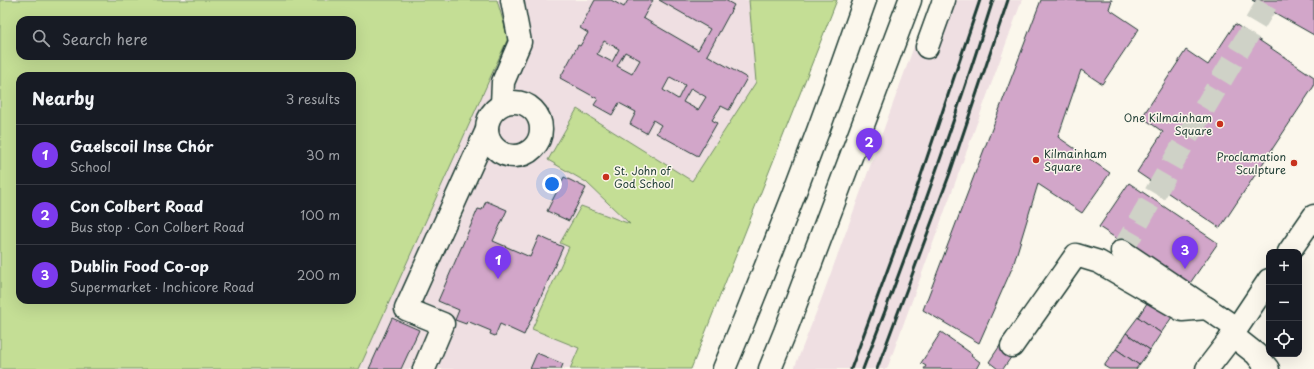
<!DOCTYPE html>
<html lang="en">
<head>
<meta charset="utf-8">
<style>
	body { margin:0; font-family:"Playpen Sans",sans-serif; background:#20242c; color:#f1f3f6 }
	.controls { position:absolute; right:12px; bottom:12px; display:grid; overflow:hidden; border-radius:8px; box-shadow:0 4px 16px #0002 }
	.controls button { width:36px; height:36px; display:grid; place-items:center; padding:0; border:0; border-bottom:1px solid #363941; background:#171b24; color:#f1f3f6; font:20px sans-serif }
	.you { position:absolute; left:552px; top:184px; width:14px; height:14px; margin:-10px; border:3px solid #fff; border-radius:50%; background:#1a73e8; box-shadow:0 0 0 6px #1a73e833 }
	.badge { display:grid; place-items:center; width:26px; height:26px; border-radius:50%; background:#7c3aed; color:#fff; font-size:13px; font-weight:700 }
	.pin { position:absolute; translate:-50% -33px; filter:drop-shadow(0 1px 2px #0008) }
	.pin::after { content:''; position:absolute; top:21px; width:14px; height:12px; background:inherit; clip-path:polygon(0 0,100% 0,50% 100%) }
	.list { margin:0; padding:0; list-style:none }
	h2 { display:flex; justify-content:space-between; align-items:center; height:52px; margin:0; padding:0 16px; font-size:17px }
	h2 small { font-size:13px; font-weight:400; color:#9ea1a6 }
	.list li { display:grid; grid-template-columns:26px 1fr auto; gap:12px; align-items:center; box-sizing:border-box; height:60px; padding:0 16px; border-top:1px solid #363941 }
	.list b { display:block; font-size:15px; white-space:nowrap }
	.list p { margin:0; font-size:13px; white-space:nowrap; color:#9ea1a6 }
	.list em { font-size:13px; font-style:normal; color:#9ea1a6 }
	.icon { flex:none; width:22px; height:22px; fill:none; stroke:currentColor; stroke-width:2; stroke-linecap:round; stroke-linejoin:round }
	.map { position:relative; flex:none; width:1314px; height:369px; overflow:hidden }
	.search { position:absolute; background:#171b24; box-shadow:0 4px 16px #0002; left:16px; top:16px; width:340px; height:44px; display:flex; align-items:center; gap:10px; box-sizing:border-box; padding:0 14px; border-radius:12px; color:#9ea1a6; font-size:15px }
	.panel { position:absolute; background:#171b24; box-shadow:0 4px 16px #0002; left:16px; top:72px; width:340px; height:232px; border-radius:12px }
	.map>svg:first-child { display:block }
	.built { fill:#efdfe2 }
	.green { fill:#c4de95; stroke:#728e64; fill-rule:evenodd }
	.building { fill:#d2a6c9; stroke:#1f3d34; fill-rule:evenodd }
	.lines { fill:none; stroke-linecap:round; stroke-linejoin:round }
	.minor-tunnel { stroke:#cfd2c7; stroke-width:22; stroke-dasharray:22 11; stroke-linecap:butt }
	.minor-casing { stroke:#1f3d34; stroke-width:25 }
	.major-casing { stroke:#1f3d34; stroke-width:25 }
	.minor { stroke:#fbf7ec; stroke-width:22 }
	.major { stroke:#fbf7ec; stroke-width:22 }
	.rail { stroke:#1f3d34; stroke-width:3 }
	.poi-dot { fill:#c8321e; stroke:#fbf7ec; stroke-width:1.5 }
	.labels { text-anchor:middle; stroke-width:3; stroke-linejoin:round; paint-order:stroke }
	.poi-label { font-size:11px; fill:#1f3d34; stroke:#fbf7ec; text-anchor:end }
</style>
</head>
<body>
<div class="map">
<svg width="1314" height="369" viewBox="0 0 1314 369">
	<rect width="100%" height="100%" fill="#fbf7ec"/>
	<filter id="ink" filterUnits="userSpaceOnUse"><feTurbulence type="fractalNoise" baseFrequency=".025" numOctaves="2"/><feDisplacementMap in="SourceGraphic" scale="8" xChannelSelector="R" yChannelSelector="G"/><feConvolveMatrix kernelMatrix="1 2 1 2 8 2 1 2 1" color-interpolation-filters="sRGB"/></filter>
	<g filter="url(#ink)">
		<g class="built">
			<path d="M497 0H837L691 369H359L508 38Z"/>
			<path d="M931 0H1022L887 369H794L821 300Z"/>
		</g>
		<g class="green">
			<path d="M0 0H497L508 38 359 369H0ZM20 20H352V56H20ZM20 76H352V300H20Z"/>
			<path d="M749 0H837L691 369H570L579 348 532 329 569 247 560 243 581 206 630 224 586 182 548 160 577 109 692 181 756 82Z"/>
		</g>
		<g class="building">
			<path d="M595 0H611L624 7 628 0H653L643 18 698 50 710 29 659 0H725L734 5 707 55 747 78 729 110 721 106 712 120 717 123 698 156 656 133 661 125 653 120 646 133 630 124 636 112 619 103 612 115 594 105 598 99 560 78 578 45 580 46 588 33 580 28ZM604 41 619 49 612 62 597 54ZM625 52 640 60 632 74 617 66ZM670 77 685 85 678 99 663 90ZM691 88 706 97 698 110 683 102Z"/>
			<path d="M1041 0H1112L1109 9 1139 29 1102 84 1081 70 1058 137 1110 173 1082 213 1038 184 1013 266 979 343 923 310Z"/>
			<path d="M1252 0H1314V35Z"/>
			<path d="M1235 24 1314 77V86L1220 228 1137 172 1163 132 1142 117 1186 50 1208 65Z"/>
			<path d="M564 177 586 188 569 221 547 211Z"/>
			<path d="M1129 183 1218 243 1188 286 1099 227Z"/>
			<path d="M486 201 507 210 493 241 530 257 539 236 563 247 524 335 500 324 495 336 490 334 491 331 467 321 466 324 455 320 459 310 438 301 478 209 482 210Z"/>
			<path d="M1149 300 1172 317 1161 333 1138 317Z"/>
			<path d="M1138 317 1161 333 1150 350 1126 333Z"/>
			<path d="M392 318 419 330 401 369H369Z"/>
			<path d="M941 332 972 354 971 355 980 362 976 369H924L926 366 921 363Z"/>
			<path d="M1126 333 1150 350 1139 365 1116 349Z"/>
			<path d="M1003 341 1016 350 1003 369H998L989 362Z"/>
			<path d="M1116 349 1139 365 1136 369H1109L1104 366Z"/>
			<path d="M537 353 563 364 561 369H530Z"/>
		</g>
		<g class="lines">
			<path class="minor-tunnel" d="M1122 251 1192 129 1269 0"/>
			<g class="minor-casing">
				<g id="minor">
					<path d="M927 47 944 0"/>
					<circle cx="514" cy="129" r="27"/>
					<path d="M502 104 503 82 520 42 512 0"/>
					<path d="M1122 251 1236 328"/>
					<path d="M1232 335 1256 354 1268 369"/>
					<path d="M1012 346 1076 255 1099 262 1182 310 1207 308"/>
					<path d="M424 369 443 324 406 309 487 130"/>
				</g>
			</g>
			<g class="major-casing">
				<g id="major">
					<path d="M1289 252 1314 216"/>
					<path d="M724 369C775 247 822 124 865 0"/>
					<path d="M770 369 785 332 910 0"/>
					<path d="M1207 369 1227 343 1269 280"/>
				</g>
			</g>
			<use href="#minor" class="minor"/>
			<use href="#major" class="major"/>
			<g class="rail">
				<path d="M851 369 907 217 980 0"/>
				<path d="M863 369C910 247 954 124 993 0"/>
				<path d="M877 369 950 173 1008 0"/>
			</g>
		</g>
	</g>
	<g class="poi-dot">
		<circle cx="1220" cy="124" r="4"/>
		<circle cx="1036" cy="160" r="4"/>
		<circle cx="1294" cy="163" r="4"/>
		<circle cx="606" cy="177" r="4"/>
	</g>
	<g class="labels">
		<g class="poi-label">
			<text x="1212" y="122">One Kilmainham<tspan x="1212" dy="13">Square</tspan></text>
			<text x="1044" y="158" text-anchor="start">Kilmainham<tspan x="1044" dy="13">Square</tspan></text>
			<text x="1286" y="161">Proclamation<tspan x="1286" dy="13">Sculpture</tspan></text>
			<text x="614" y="175" text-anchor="start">St. John of<tspan x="614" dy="13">God School</tspan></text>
		</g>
	</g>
</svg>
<div class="controls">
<button>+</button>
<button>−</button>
<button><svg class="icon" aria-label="locate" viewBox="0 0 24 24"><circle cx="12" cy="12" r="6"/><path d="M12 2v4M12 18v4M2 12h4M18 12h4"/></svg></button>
</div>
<div class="you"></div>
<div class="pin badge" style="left:498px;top:279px">1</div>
<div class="pin badge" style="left:869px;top:161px">2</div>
<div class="pin badge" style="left:1185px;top:269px">3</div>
<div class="search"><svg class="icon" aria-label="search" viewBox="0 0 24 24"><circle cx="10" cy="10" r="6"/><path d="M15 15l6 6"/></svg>Search here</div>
<section class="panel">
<h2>Nearby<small>3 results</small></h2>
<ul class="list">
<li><span class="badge">1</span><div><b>Gaelscoil Inse Chór</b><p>School</p></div><em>30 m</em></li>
<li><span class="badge">2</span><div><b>Con Colbert Road</b><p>Bus stop · Con Colbert Road</p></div><em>100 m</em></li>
<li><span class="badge">3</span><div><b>Dublin Food Co-op</b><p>Supermarket · Inchicore Road</p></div><em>200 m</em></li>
</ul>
</section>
</div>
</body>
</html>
